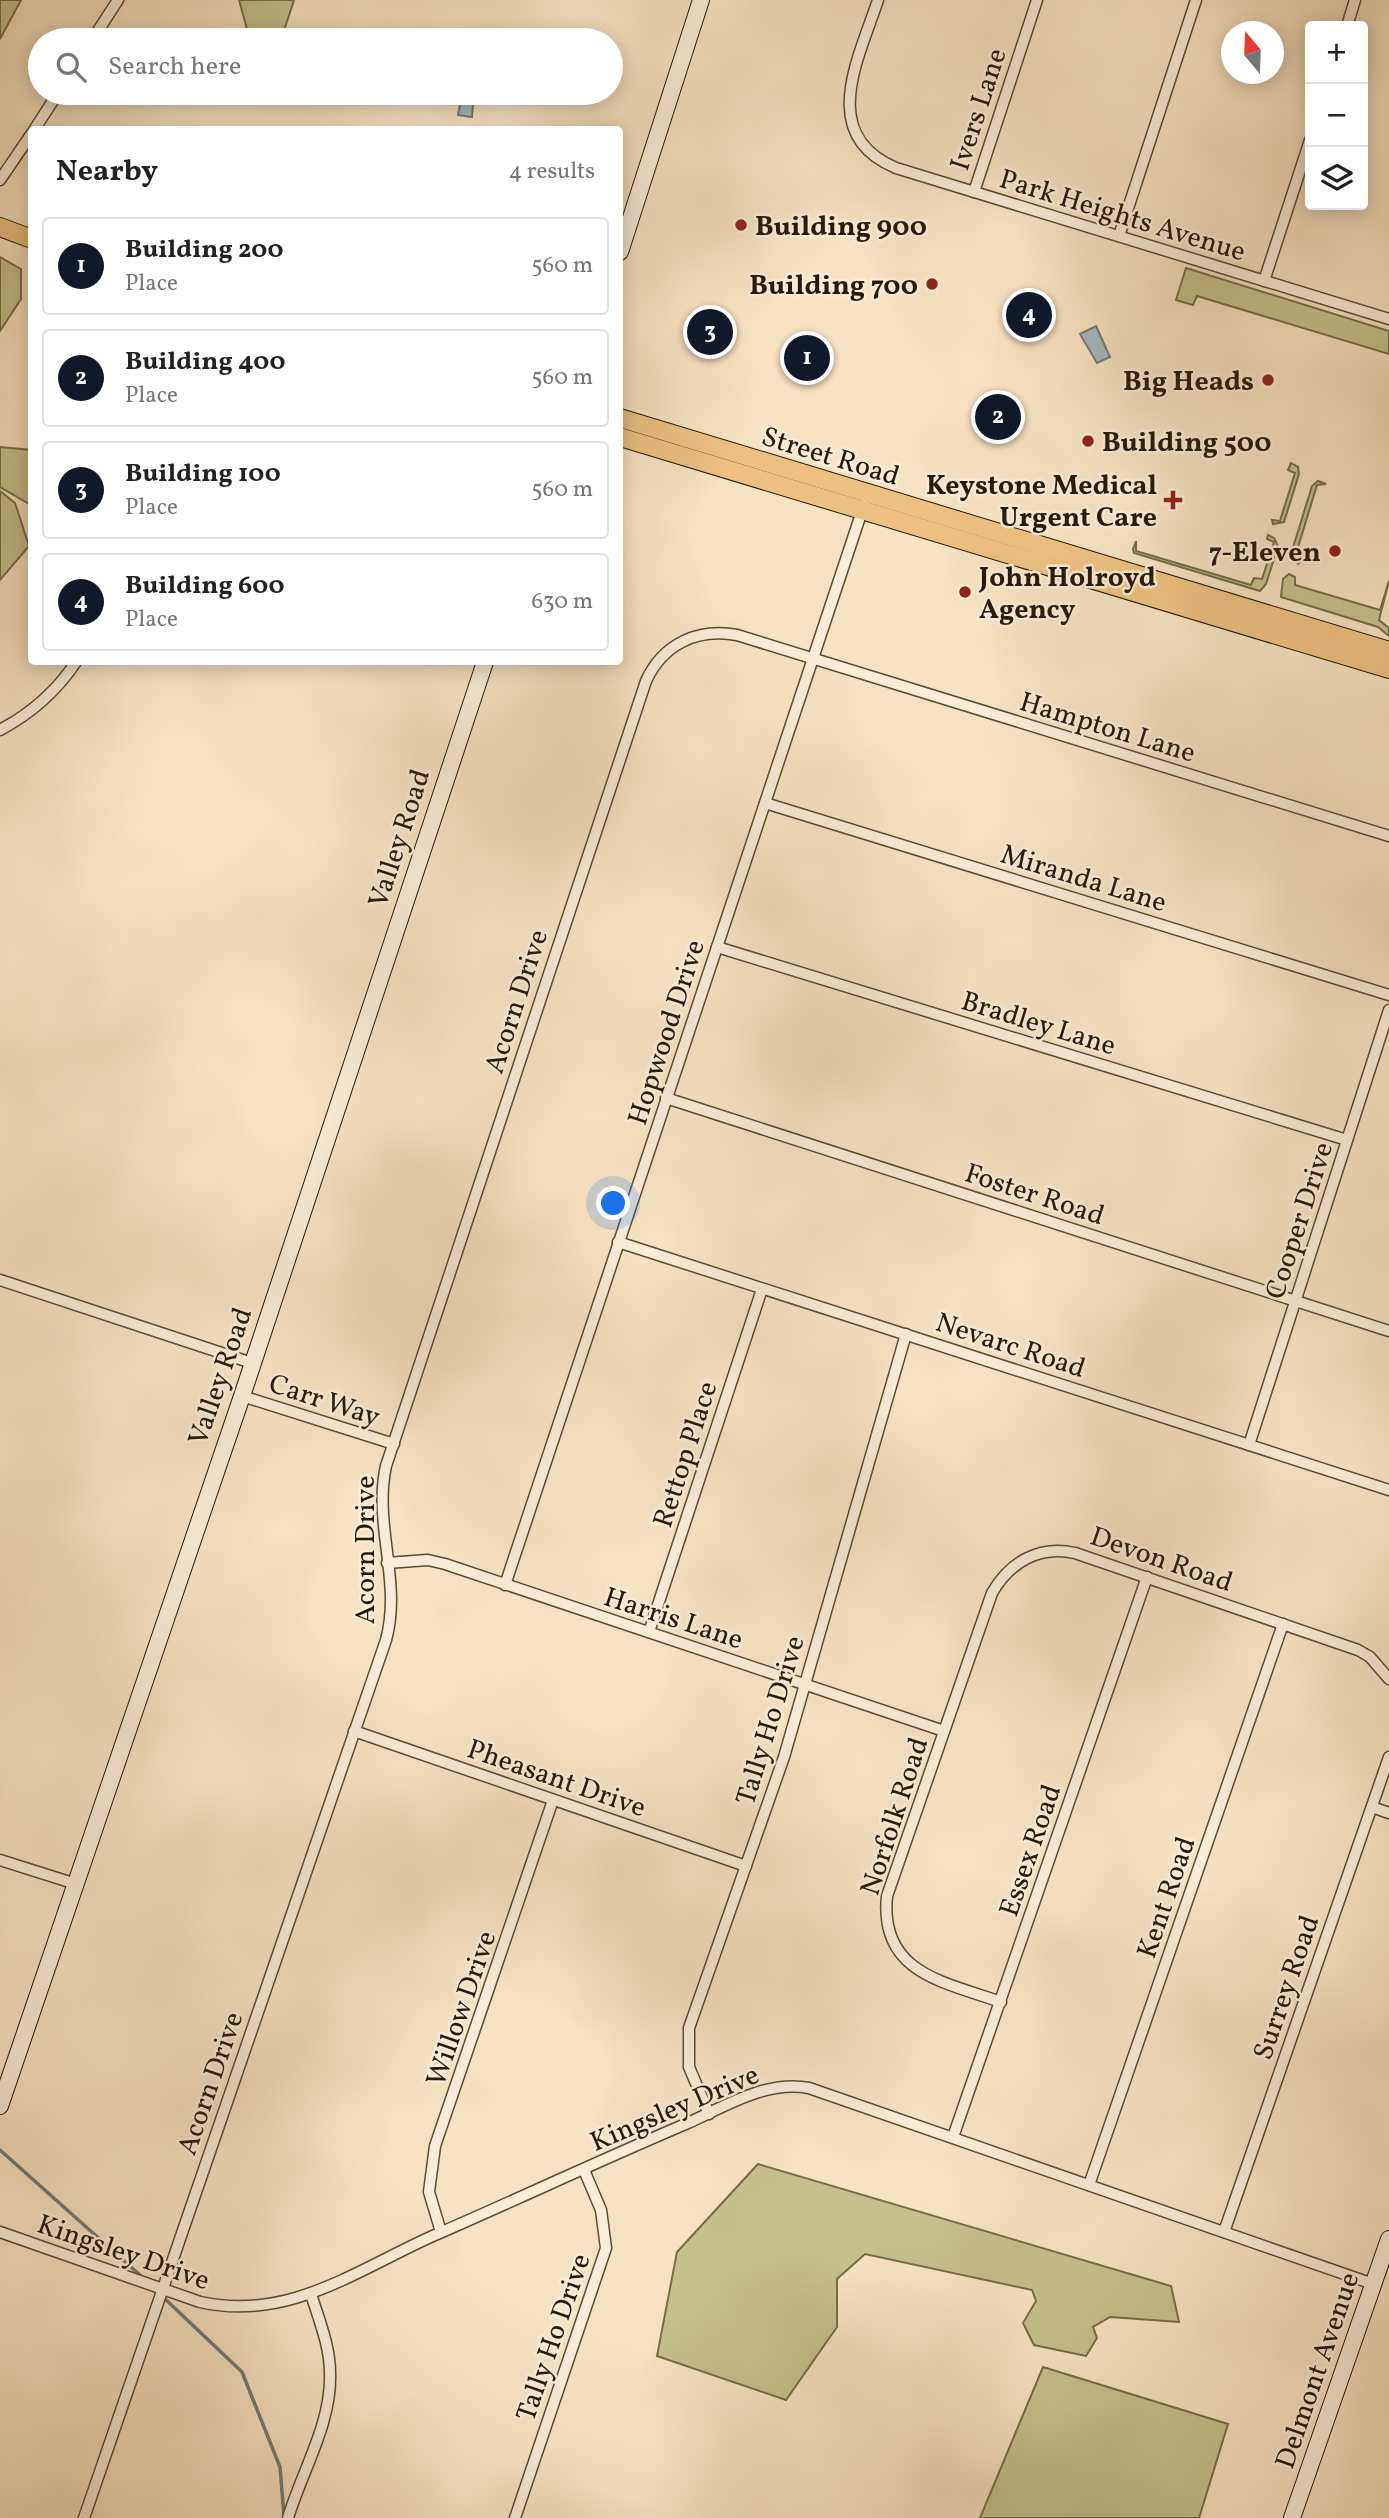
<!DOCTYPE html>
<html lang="en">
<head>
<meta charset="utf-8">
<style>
	body { margin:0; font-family:Vollkorn,serif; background:#f6f6f6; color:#222 }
	.controls { position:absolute; right:21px; top:21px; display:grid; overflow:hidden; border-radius:7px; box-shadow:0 4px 18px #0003 }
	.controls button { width:63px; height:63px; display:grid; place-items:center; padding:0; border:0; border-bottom:2px solid #e0e0e0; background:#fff; color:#222; font:35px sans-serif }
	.compass { position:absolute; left:1221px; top:21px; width:63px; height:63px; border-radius:50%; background:#fff; box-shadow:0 4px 18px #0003; rotate:341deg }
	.you { position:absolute; left:614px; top:1204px; width:24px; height:24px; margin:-18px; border:5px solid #fff; border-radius:50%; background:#1a73e8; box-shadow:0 0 0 10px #1a73e833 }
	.badge { display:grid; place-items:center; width:46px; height:46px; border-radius:50%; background:#111827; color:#fff; font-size:23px; font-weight:700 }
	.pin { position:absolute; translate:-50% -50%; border:4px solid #fff; box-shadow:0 2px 7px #0006 }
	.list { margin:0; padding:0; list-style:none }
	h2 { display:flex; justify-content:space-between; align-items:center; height:91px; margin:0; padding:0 28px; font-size:30px }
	h2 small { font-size:23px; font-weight:400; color:#767676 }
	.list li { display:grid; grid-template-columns:46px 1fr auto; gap:21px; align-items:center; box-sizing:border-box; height:98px; margin:0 14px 14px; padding:0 14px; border:2px solid #e0e0e0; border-radius:7px }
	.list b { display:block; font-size:26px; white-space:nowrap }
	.list p { margin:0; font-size:23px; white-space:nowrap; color:#767676 }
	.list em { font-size:23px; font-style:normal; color:#767676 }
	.icon { flex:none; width:38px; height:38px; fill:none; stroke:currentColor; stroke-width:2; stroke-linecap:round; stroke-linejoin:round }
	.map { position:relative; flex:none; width:1389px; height:2518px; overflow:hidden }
	.search { position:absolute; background:#fff; box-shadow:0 4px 18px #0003; left:28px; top:28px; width:595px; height:77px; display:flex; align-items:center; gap:18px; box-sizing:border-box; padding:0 24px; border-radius:38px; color:#767676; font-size:26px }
	.panel { position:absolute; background:#fff; box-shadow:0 4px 18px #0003; left:28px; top:126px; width:595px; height:539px; border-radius:7px }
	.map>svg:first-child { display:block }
	.green { fill:#c4c18e; stroke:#756d4a; stroke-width:2 }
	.water { fill:#a4babf; stroke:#727a75; stroke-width:2 }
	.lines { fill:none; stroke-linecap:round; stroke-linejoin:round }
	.stream { stroke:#727a75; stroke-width:3.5 }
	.street-casing { stroke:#5a4b35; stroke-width:13 }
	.secondary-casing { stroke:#261906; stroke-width:18 }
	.primary-casing { stroke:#261906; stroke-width:20 }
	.street { stroke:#faecd7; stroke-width:10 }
	.secondary { stroke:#faecd7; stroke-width:16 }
	.primary { stroke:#ecc180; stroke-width:18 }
	.poi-dot { fill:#8f2418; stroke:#faecd7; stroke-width:2.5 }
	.labels { text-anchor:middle; stroke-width:5; stroke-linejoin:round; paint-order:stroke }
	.street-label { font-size:28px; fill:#261906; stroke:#faecd7 }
	.poi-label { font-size:28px; font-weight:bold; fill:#261906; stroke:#faecd7; text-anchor:end }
</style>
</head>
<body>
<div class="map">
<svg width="1389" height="2518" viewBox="0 0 1389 2518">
	<rect width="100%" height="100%" fill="#f7e2c1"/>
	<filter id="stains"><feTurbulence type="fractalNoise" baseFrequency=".00286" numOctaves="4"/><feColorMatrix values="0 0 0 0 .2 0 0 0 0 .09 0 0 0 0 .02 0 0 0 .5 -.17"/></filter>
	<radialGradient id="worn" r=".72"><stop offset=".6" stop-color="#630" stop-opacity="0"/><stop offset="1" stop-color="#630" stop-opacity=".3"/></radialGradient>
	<g class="green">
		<path d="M0 0H21L0 39Z"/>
		<path d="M239 0H294L281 40H250Z"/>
		<path d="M0 257 21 269V299L0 331Z"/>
		<path d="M1186 268 1389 331V354L1197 296 1193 305 1176 300Z"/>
		<path d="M0 447 31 450V505L0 487Z"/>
		<path d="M1291 463 1298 467 1299 474 1284 522 1273 524 1272 520 1280 521 1295 473 1288 470Z"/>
		<path d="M1318 481 1326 484 1317 485 1295 557 1302 560 1298 564 1291 554 1312 486Z"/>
		<path d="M0 491 15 503 29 546 0 580Z"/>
		<path d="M1268 535 1274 538 1278 546 1266 584 1260 591 1134 553 1133 549 1136 541V551L1251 585 1254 578 1262 579 1274 542 1267 539Z"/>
		<path d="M1289 574 1295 577V585L1380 610 1389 581 1379 620 1389 628V636L1378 627 1281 597 1283 579Z"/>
		<path d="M758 2164 1171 2286 1179 2322 1110 2317 1093 2327 1097 2338 1086 2356 1034 2345 1023 2323 1036 2301 1032 2290 865 2254 837 2279V2327L786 2400 657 2356 677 2252Z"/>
		<path d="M1043 2367 1228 2424 1199 2518H980Z"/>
	</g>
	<g class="water">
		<path d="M462 93H474L472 117 458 115Z"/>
		<path d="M1096 326 1110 357 1097 363 1080 334Z"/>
	</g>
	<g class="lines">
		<g class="stream">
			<path d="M0 2150 141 2276"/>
			<path d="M162 2296 242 2372 280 2467 284 2516"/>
		</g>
		<g class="street-casing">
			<g id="street">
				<path d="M878 0C859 58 817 135 896 168L1389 319"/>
				<path d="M1347 26 1355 0"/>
				<path d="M92 40 118 0"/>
				<path d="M34 130 58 93"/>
				<path d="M0 180 32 133"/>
				<path d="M974 192 1037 0"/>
				<path d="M1119 236 1196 0"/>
				<path d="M1264 281 1310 140"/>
				<path d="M0 730C32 713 56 692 76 662"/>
				<path d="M765 803 1389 995"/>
				<path d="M717 947 1347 1140"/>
				<path d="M666 1098 1389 1331"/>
				<path d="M618 1242 1389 1490"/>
				<path d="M0 1280 252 1363"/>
				<path d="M242 1396 394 1444"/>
				<path d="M1249 1445 1389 1010"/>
				<path d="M387 1563 428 1560 445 1564 944 1731"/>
				<path d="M505 1585 864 505"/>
				<path d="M649 1632 762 1289"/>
				<path d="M354 1731 746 1866"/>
				<path d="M1372 1807 1389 1813"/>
				<path d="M0 1860 76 1884"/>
				<path d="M1001 2002C944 1982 879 1973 887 1896L992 1593C1010 1562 1039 1545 1075 1553L1358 1650 1370 1657 1389 1679"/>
				<path d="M709 2114 689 2067V2028L784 1757 906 1334"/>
				<path d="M953 2137 1147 1577"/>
				<path d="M1089 2185 1283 1624"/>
				<path d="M0 2232 200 2302C289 2322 358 2269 435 2235 520 2198 603 2159 688 2123 726 2106 766 2080 809 2088L1373 2284"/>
				<path d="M441 2232 429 2192 435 2146 553 1800"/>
				<path d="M1224 2232 1389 1757"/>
				<path d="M84 2518 386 1640C402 1582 373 1524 386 1466L646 681C663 644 697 628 737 635L1389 836"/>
				<path d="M288 2518C302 2471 332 2423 330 2373 330 2346 319 2320 311 2294"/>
				<path d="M515 2518 606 2248 601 2210 584 2170"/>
			</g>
		</g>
		<g class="secondary-casing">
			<g id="secondary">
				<path d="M620 252 701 0"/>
				<path d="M0 2106 242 1396 485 662"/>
				<path d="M1292 2518 1389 2239"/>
			</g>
		</g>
		<g class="primary-casing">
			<g id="primary">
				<path d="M0 227 32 239"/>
				<path d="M620 418 1389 651"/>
				<path d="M620 437 1389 669"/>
			</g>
		</g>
		<use href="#street" class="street"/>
		<use href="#secondary" class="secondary"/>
		<use href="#primary" class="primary"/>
	</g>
	<g class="poi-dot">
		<circle cx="741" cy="225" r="7"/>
		<circle cx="932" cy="284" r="7"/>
		<circle cx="1268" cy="380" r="7"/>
		<circle cx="1088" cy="441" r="7"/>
		<path d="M1169.5 489.5h7v7h7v7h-7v7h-7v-7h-7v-7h7z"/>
		<circle cx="1335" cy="551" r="7"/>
		<circle cx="965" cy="592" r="7"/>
	</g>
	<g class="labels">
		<g class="street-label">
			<text transform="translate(977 109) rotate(-72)" y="10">Ivers Lane</text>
			<text transform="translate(1123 214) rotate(17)" y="10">Park Heights Avenue</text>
			<text transform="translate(831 455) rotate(17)" y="10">Street Road</text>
			<text transform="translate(1108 726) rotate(17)" y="10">Hampton Lane</text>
			<text transform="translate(398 838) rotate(-72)" y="10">Valley Road</text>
			<text transform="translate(1084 877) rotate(17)" y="10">Miranda Lane</text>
			<text transform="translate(515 1001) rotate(-72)" y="10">Acorn Drive</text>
			<text transform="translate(1039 1022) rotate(17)" y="10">Bradley Lane</text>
			<text transform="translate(665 1032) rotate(-72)" y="10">Hopwood Drive</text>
			<text transform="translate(1035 1193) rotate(18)" y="10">Foster Road</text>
			<text transform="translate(1298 1220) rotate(-72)" y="10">Cooper Drive</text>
			<text transform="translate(1011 1344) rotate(18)" y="10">Nevarc Road</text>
			<text transform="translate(219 1376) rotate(-71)" y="10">Valley Road</text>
			<text transform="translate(325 1399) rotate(18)" y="10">Carr Way</text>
			<text transform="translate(684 1454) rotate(-72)" y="10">Rettop Place</text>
			<text transform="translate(364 1550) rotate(-90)" y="10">Acorn Drive</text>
			<text transform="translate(1162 1558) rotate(19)" y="10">Devon Road</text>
			<text transform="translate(674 1617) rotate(18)" y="10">Harris Lane</text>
			<text transform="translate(769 1720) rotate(-73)" y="10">Tally Ho Drive</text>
			<text transform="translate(557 1777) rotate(19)" y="10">Pheasant Drive</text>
			<text transform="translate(893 1816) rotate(-72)" y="10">Norfolk Road</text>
			<text transform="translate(1029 1850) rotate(-71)" y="10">Essex Road</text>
			<text transform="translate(1165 1897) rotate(-71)" y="10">Kent Road</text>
			<text transform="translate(1285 1987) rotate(-71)" y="10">Surrey Road</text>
			<text transform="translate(460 2008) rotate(-71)" y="10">Willow Drive</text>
			<text transform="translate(209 2083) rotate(-71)" y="10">Acorn Drive</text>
			<text transform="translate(674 2107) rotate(-23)" y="10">Kingsley Drive</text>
			<text transform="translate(124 2251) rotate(19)" y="10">Kingsley Drive</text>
			<text transform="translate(552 2337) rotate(-71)" y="10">Tally Ho Drive</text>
			<text transform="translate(1316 2370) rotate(-71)" y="10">Delmont Avenue</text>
		</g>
		<g class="poi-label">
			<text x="755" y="235" text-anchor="start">Building 900</text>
			<text x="918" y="294">Building 700</text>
			<text x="1254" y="390">Big Heads</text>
			<text x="1102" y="451" text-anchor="start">Building 500</text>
			<text x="1157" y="494">Keystone Medical<tspan x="1157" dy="32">Urgent Care</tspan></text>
			<text x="1321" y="561">7-Eleven</text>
			<text x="979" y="586" text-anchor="start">John Holroyd<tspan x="979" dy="32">Agency</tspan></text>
		</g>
	</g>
	<rect width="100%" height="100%" filter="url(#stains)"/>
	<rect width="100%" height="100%" fill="url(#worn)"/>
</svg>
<div class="controls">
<button>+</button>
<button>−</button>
<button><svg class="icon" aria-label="layers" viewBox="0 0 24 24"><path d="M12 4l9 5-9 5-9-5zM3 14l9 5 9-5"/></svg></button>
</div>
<svg class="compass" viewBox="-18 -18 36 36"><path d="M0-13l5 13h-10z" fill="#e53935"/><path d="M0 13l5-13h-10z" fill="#767676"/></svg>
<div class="you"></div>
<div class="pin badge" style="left:807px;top:358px">1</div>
<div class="pin badge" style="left:998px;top:417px">2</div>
<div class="pin badge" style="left:710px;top:332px">3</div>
<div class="pin badge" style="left:1029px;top:315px">4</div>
<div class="search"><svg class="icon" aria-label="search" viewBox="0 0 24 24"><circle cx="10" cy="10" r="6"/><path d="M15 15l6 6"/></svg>Search here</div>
<section class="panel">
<h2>Nearby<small>4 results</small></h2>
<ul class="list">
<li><span class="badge">1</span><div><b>Building 200</b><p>Place</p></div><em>560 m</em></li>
<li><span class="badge">2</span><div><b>Building 400</b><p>Place</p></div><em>560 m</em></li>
<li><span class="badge">3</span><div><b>Building 100</b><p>Place</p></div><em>560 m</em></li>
<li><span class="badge">4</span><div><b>Building 600</b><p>Place</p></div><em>630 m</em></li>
</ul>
</section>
</div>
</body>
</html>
